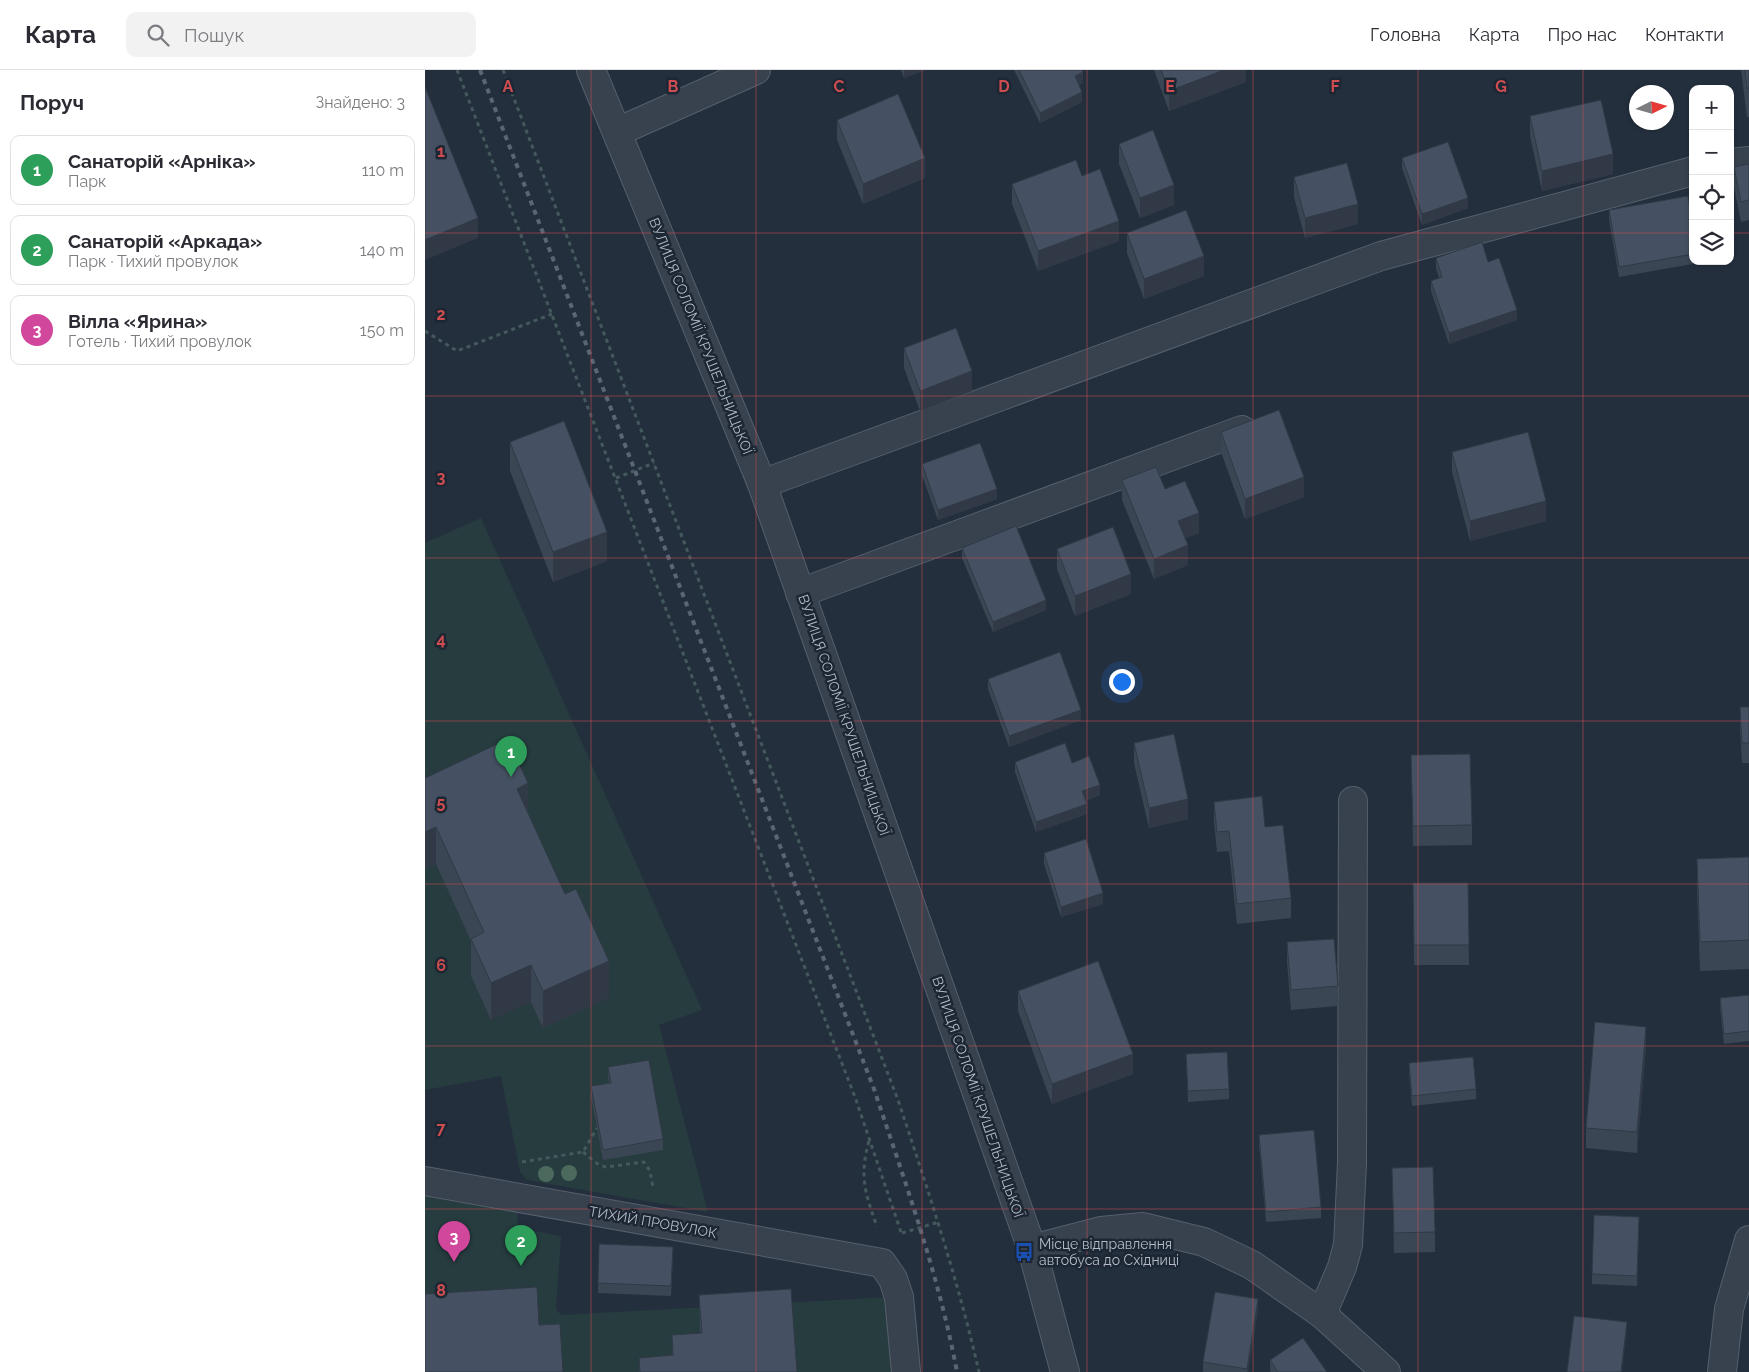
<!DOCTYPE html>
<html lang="uk">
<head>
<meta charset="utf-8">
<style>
	body { margin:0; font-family:Raleway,sans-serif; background:#f2f2f3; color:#2b2b33 }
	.controls { position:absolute; right:15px; top:15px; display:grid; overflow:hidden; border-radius:10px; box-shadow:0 1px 4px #0004 }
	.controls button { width:45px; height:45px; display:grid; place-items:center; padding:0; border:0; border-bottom:1px solid #e1e1e2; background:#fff; color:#2b2b33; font:25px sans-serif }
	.compass { position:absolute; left:1204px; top:15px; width:45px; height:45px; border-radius:50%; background:#fff; box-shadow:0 1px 4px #0004; rotate:85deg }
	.you { position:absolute; left:696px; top:611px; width:18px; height:18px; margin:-12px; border:4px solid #fff; border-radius:50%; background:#1a73e8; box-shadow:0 0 0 8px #1a73e833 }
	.badge { display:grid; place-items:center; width:32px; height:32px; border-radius:50%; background:#0f766e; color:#fff; font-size:16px; font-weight:700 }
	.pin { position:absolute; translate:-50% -41px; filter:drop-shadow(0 1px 2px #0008) }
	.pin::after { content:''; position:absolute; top:26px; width:18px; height:15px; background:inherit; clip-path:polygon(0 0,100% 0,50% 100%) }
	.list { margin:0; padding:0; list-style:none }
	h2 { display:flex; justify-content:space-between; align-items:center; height:65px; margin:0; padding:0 20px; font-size:21px }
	h2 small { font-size:16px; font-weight:400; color:#7c7c81 }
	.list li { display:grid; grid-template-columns:32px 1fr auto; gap:15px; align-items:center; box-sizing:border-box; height:70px; margin:0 10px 10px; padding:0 10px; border:1px solid #e1e1e2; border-radius:10px }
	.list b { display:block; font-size:19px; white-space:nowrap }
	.list p { margin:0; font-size:16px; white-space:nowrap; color:#7c7c81 }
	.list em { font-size:16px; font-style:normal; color:#7c7c81 }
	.icon { flex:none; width:28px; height:28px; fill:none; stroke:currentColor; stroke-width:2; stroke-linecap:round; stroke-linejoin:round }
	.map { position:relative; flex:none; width:1324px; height:1302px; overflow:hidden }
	header { display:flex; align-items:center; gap:30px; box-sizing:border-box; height:70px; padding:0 25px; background:#fff; border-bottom:1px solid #e1e1e2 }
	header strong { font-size:24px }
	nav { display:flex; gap:28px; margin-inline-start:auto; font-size:18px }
	.search { width:350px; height:45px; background:#f2f2f3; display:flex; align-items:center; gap:12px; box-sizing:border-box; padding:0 18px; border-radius:10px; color:#7c7c81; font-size:19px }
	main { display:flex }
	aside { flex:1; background:#fff }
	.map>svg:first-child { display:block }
	.green { fill:#263c3f }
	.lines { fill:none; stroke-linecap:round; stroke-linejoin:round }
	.minor-casing { stroke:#565f6c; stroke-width:30 }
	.path { stroke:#44595c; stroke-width:3; stroke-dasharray:4 4; stroke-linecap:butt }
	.minor { stroke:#38414e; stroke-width:28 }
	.rail { stroke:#5a6575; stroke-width:4; stroke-dasharray:5 5; stroke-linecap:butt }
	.tree { fill:#4b6a5d }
	.wall { fill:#3b4654 }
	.shaded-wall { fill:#303945 }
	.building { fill:#455162; stroke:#303945 }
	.grid { fill:none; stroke:#ce4d50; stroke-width:1; stroke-opacity:0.55 }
	.labels { text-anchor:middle; stroke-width:5; stroke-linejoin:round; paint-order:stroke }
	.street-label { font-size:14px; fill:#b4bcc9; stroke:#1d2633 }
	.poi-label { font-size:14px; fill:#b4bcc9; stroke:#1d2633; text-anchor:start }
	.grid-label { font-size:16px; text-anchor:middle; font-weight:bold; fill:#ce4d50; stroke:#1d2633; stroke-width:5; stroke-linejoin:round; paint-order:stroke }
</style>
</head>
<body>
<header>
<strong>Карта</strong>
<div class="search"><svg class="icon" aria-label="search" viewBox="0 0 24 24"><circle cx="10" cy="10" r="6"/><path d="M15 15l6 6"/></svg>Пошук</div>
<nav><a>Головна</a><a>Карта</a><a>Про нас</a><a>Контакти</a></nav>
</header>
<main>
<aside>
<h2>Поруч<small>Знайдено: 3</small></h2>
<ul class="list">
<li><span class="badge" style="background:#2e9e5b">1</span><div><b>Санаторій «Арніка»</b><p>Парк</p></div><em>110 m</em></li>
<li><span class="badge" style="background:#2e9e5b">2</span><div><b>Санаторій «Аркада»</b><p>Парк · Тихий провулок</p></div><em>140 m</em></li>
<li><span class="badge" style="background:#d1479c">3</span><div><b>Вілла «Ярина»</b><p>Готель · Тихий провулок</p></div><em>150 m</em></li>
</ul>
</aside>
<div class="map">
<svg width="1324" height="1302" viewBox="0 0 1324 1302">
	<rect width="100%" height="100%" fill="#242f3e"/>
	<g class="green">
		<path d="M56 448 277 940 234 955 283 1142 102 1110 95 1102 76 1006 0 1020V473Z"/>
		<path d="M0 1123 92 1139 93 1158 136 1166 131 1239 136 1245 467 1227 474 1302H0Z"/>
	</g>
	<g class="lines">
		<g class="minor-casing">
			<g id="minor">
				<path d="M166 0 337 414 607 1179 640 1302"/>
				<path d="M192 62 331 0"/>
				<path d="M1305 93 1324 91"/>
				<path d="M337 414 956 186 1268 101"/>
				<path d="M375 523 817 360"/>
				<path d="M0 1111 457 1193 468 1209 474 1227 481 1302"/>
				<path d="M607 1179 676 1161 718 1157 779 1172 827 1195 897 1244 961 1302"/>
				<path d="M897 1244 917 1197 923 1175 927 1093 928 731"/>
				<path d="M1297 1302 1304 1239 1324 1170"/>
			</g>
		</g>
		<g class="path">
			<path d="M32 0 430 1027 477 1165"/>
			<path d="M78 0 473 1030C503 1120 533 1210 554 1302"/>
			<path d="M0 261 32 281 127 244"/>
			<path d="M191 408 229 393"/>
			<path d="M444 1071C434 1107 440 1122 452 1157"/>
			<path d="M158 1082 174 1095 181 1097 219 1092 225 1101 228 1118"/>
			<path d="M97 1092 158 1082 172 1058"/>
			<path d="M477 1163 514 1152"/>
		</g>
		<use href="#minor" class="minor"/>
		<path class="rail" d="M55 0 449 1019C480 1112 514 1206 532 1302"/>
	</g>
	<g class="tree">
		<circle cx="144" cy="1103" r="8"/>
		<circle cx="121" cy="1104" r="8"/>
	</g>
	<g class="wall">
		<path d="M476 0H500L479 8Z"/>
		<path d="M589 0H657L658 12 654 15 657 32 615 53Z"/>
		<path d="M729 0H821V12L744 41Z"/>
		<path d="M1316 0H1324V47H1322Z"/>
		<path d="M1105 46 1188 104 1117 121 1105 66Z"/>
		<path d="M412 50 500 108 438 134 412 70Z"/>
		<path d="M694 74 749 135 715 148 694 94Z"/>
		<path d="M977 88 1043 138 997 155 977 98Z"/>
		<path d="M1324 94V150L1316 152 1309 117V97Z"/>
		<path d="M657 106 694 171 613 201 587 134V114Z"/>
		<path d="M869 107 933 154 880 168 869 127Z"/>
		<path d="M1184 140 1268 153V191H1273V193L1194 207 1184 150Z"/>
		<path d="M702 163 779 206 719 229 702 183Z"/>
		<path d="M1011 188 1063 192 1092 250 1024 274 1006 221V211L1014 208 1011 198Z"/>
		<path d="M479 278 547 321 495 341 479 298Z"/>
		<path d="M796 362 879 427 820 449 796 382Z"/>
		<path d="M85 372 182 491 128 512 85 401Z"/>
		<path d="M1027 382 1121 451 1045 471 1027 402Z"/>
		<path d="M497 394 572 429 513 450 497 405Z"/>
		<path d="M697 410 740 419 774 463 760 468 763 495 729 509 697 430Z"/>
		<path d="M537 478 621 540 568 562 537 488Z"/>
		<path d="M632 479 706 524 650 546 632 499Z"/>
		<path d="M563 609 656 650 584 677 563 619Z"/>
		<path d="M1315 637H1324V693H1317L1315 657Z"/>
		<path d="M709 673 763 749 724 758 709 693Z"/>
		<path d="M986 685 1047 755V775L988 776Z"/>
		<path d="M590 692 647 693 675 725 660 731 662 744 611 762 590 702Z"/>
		<path d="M0 708 103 743 184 928 118 958 106 932 66 950 46 906V871L11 794 0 799Z"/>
		<path d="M789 732 840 757 866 828V848L812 854 804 781 792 782 789 752Z"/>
		<path d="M619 783 678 834 636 847 619 794Z"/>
		<path d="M1324 787V899L1275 901 1272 818V789Z"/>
		<path d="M988 813H1043L1044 895H989Z"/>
		<path d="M862 872 913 916V936L866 940 862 892Z"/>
		<path d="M593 921 708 1004 627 1034 593 941Z"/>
		<path d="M1324 925V971L1299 974 1295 938V928Z"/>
		<path d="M1221 977 1212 1083 1161 1078V1058Z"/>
		<path d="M761 984 804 1019V1029L763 1032Z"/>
		<path d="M984 993 1051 1019V1029L987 1036 984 1003Z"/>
		<path d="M183 997 238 1069V1080L178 1090 166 1026V1016L184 1013 183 1007Z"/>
		<path d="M834 1065 896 1137V1148L841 1152 834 1075Z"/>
		<path d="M967 1098 1010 1162V1182L969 1183Z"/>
		<path d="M1214 1157 1212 1216 1167 1214V1204Z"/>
		<path d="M248 1187 246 1226 173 1223V1213Z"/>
		<path d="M274 1225 372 1302H214V1288L247 1285V1265L275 1263Z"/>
		<path d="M833 1239 823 1302H778V1292Z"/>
		<path d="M845 1290 902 1302H846L845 1301Z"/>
	</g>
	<g class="shaded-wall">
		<path d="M479 0H500L479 8Z"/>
		<path d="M799 0H821V12L744 41V21Z"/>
		<path d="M658 2V12L650 16V6Z"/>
		<path d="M657 22V32L615 53V43Z"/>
		<path d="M1188 84V104L1117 121V101Z"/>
		<path d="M500 88V108L438 134V114Z"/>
		<path d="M749 115V135L715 148V128Z"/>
		<path d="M1043 128V138L997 155V144Z"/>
		<path d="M933 134V154L880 168V148Z"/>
		<path d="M53 148V168L0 190V170Z"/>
		<path d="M694 151V171L613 201V181Z"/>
		<path d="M779 186V206L719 229V209Z"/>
		<path d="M1092 240V250L1024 274V263Z"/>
		<path d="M547 301V321L495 341V321Z"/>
		<path d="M879 407V427L820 449V429Z"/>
		<path d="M572 419V429L513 450V440Z"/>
		<path d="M1121 431V451L1045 471V451Z"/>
		<path d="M774 443V463L753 471V451Z"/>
		<path d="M182 462V491L128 512V482Z"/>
		<path d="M763 475V495L729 509V489Z"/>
		<path d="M706 504V524L650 546V526Z"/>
		<path d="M621 530V540L568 562V552Z"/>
		<path d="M656 640V650L584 677V666Z"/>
		<path d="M103 713V750L92 719Z"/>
		<path d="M675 715V725L657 732V721Z"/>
		<path d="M763 729V749L724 758V738Z"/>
		<path d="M662 734V744L611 762V752Z"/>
		<path d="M11 757V794L0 799V762Z"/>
		<path d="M678 823V834L636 847V837Z"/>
		<path d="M184 891V928L118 958V921Z"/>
		<path d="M106 895V932L66 950V913Z"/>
		<path d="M1221 957V977L1212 1083V1062Z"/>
		<path d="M708 984V1004L627 1034V1014Z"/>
		<path d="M833 1229V1239L823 1302H822Z"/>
		<path d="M1202 1252V1262L1197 1302H1196Z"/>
	</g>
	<g class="building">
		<path d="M594 0H657L658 2 650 6 657 22 615 43Z"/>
		<path d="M736 0H799L744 21Z"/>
		<path d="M1320 0H1324V18H1322Z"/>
		<path d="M0 17 53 148 0 170Z"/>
		<path d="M473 24 500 88 438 114 412 50Z"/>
		<path d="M1176 30 1188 84 1117 101 1105 46Z"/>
		<path d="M728 60 749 115 715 128 694 74Z"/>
		<path d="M1023 72 1043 128 997 144 977 88Z"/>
		<path d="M651 90 657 106 675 99 694 151 613 181 587 114Z"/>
		<path d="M922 93 933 134 880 148 869 107Z"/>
		<path d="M1324 94V130L1316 132 1309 97Z"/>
		<path d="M1263 126 1268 153V184L1194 197 1184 140Z"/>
		<path d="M761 140 779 186 719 209 702 163Z"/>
		<path d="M1057 172 1063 192 1074 188 1092 240 1024 263 1006 211 1017 207 1011 188Z"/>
		<path d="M531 258 547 301 495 321 479 278Z"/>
		<path d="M854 340 879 407 820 429 796 362Z"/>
		<path d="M139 351 182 462 128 482 85 372Z"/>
		<path d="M1103 362 1121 431 1045 451 1027 382Z"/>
		<path d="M555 373 572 419 513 440 497 394Z"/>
		<path d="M731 397 740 419 760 411 774 443 753 451 763 475 729 489 697 410Z"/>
		<path d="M591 456 621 530 568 552 537 478Z"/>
		<path d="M688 457 706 504 650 526 632 479Z"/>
		<path d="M635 582 656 640 584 666 563 609Z"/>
		<path d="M1315 637H1324V673H1317Z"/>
		<path d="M749 664 763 729 724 738 709 673Z"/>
		<path d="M83 669 103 713 92 719 140 824 151 819 184 891 118 921 106 895 66 913 46 869 59 862 11 757 0 762V708Z"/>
		<path d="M640 673 647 693 664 686 675 715 657 721 662 734 611 752 590 692Z"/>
		<path d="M1045 684 1047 755 988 756 986 685Z"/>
		<path d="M837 726 840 757 858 755 866 828 812 834 804 761 792 762 789 732Z"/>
		<path d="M661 769 678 823 636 837 619 783Z"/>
		<path d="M1324 787V870L1275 872 1272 789Z"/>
		<path d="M988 813H1043L1044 875H989Z"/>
		<path d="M909 869 913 916 866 920 862 872Z"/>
		<path d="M673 891 708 984 627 1014 593 921Z"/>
		<path d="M1324 925V961L1299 964 1295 928Z"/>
		<path d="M1170 952 1221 957 1212 1062 1161 1058Z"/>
		<path d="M802 982 804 1019 763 1021 761 984Z"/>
		<path d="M1048 987 1051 1019 987 1026 984 993Z"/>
		<path d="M224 990 238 1069 178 1080 166 1016 186 1013 183 997Z"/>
		<path d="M889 1060 896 1137 841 1142 834 1065Z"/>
		<path d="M1008 1097 1010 1162 969 1163 967 1098Z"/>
		<path d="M1169 1145 1214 1147 1212 1206 1167 1204Z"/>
		<path d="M174 1174 248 1177 246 1216 173 1213Z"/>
		<path d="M112 1217 114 1255 135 1254 138 1302H0V1224Z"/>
		<path d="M366 1219 372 1302H215L214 1288 248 1285 247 1265 277 1263 274 1225Z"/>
		<path d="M790 1222 833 1229 822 1299 778 1292Z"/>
		<path d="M1149 1246 1202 1252 1196 1302H1142Z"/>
		<path d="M878 1268 902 1302H853L845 1290Z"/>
	</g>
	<path class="grid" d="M166 0V1302M331 0V1302M497 0V1302M662 0V1302M828 0V1302M993 0V1302M1158 0V1302M0 163H1268M1305 163H1324M0 326H1324M0 488H1324M0 651H1324M0 814H1324M0 976H1324M0 1139H1324"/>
	<defs>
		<g id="bus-bare" transform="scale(1.5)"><path d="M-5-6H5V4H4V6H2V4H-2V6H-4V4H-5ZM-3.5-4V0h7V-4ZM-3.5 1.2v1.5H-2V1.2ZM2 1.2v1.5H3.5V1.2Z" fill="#1a4fb4" stroke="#1d2633" stroke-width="2.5" paint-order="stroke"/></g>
	</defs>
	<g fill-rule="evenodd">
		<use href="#bus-bare" x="599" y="1182"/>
	</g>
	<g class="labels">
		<g class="street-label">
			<text transform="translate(276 266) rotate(68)" y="5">ВУЛИЦЯ СОЛОМІЇ КРУШЕЛЬНИЦЬКОЇ</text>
			<text transform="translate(419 645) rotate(71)" y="5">ВУЛИЦЯ СОЛОМІЇ КРУШЕЛЬНИЦЬКОЇ</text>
			<text transform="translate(553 1027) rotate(71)" y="5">ВУЛИЦЯ СОЛОМІЇ КРУШЕЛЬНИЦЬКОЇ</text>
			<text transform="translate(228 1152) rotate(10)" y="5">ТИХИЙ ПРОВУЛОК</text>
		</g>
		<g class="poi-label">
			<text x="614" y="1179">Місце відправлення<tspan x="614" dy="16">автобуса до Східниці</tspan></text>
		</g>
	</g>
	<g class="grid-label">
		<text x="83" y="22">A</text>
		<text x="248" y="22">B</text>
		<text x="414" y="22">C</text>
		<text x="579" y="22">D</text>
		<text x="745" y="22">E</text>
		<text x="910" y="22">F</text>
		<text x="1076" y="22">G</text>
		<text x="16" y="87">1</text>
		<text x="16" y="250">2</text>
		<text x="16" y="413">3</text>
		<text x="16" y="575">4</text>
		<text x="16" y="738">5</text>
		<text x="16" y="901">6</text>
		<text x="16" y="1064">7</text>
		<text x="16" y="1226">8</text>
	</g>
</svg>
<div class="controls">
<button>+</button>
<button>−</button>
<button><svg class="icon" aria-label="locate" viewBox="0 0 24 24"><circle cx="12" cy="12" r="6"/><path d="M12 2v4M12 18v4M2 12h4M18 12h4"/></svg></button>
<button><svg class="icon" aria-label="layers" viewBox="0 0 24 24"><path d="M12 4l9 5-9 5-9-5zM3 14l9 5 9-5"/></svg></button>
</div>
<svg class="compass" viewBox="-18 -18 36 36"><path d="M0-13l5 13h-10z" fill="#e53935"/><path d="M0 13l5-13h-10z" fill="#7c7c81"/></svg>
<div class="you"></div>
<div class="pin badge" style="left:86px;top:707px;background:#2e9e5b">1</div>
<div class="pin badge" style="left:96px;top:1196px;background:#2e9e5b">2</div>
<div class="pin badge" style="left:29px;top:1192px;background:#d1479c">3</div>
</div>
</main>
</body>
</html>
